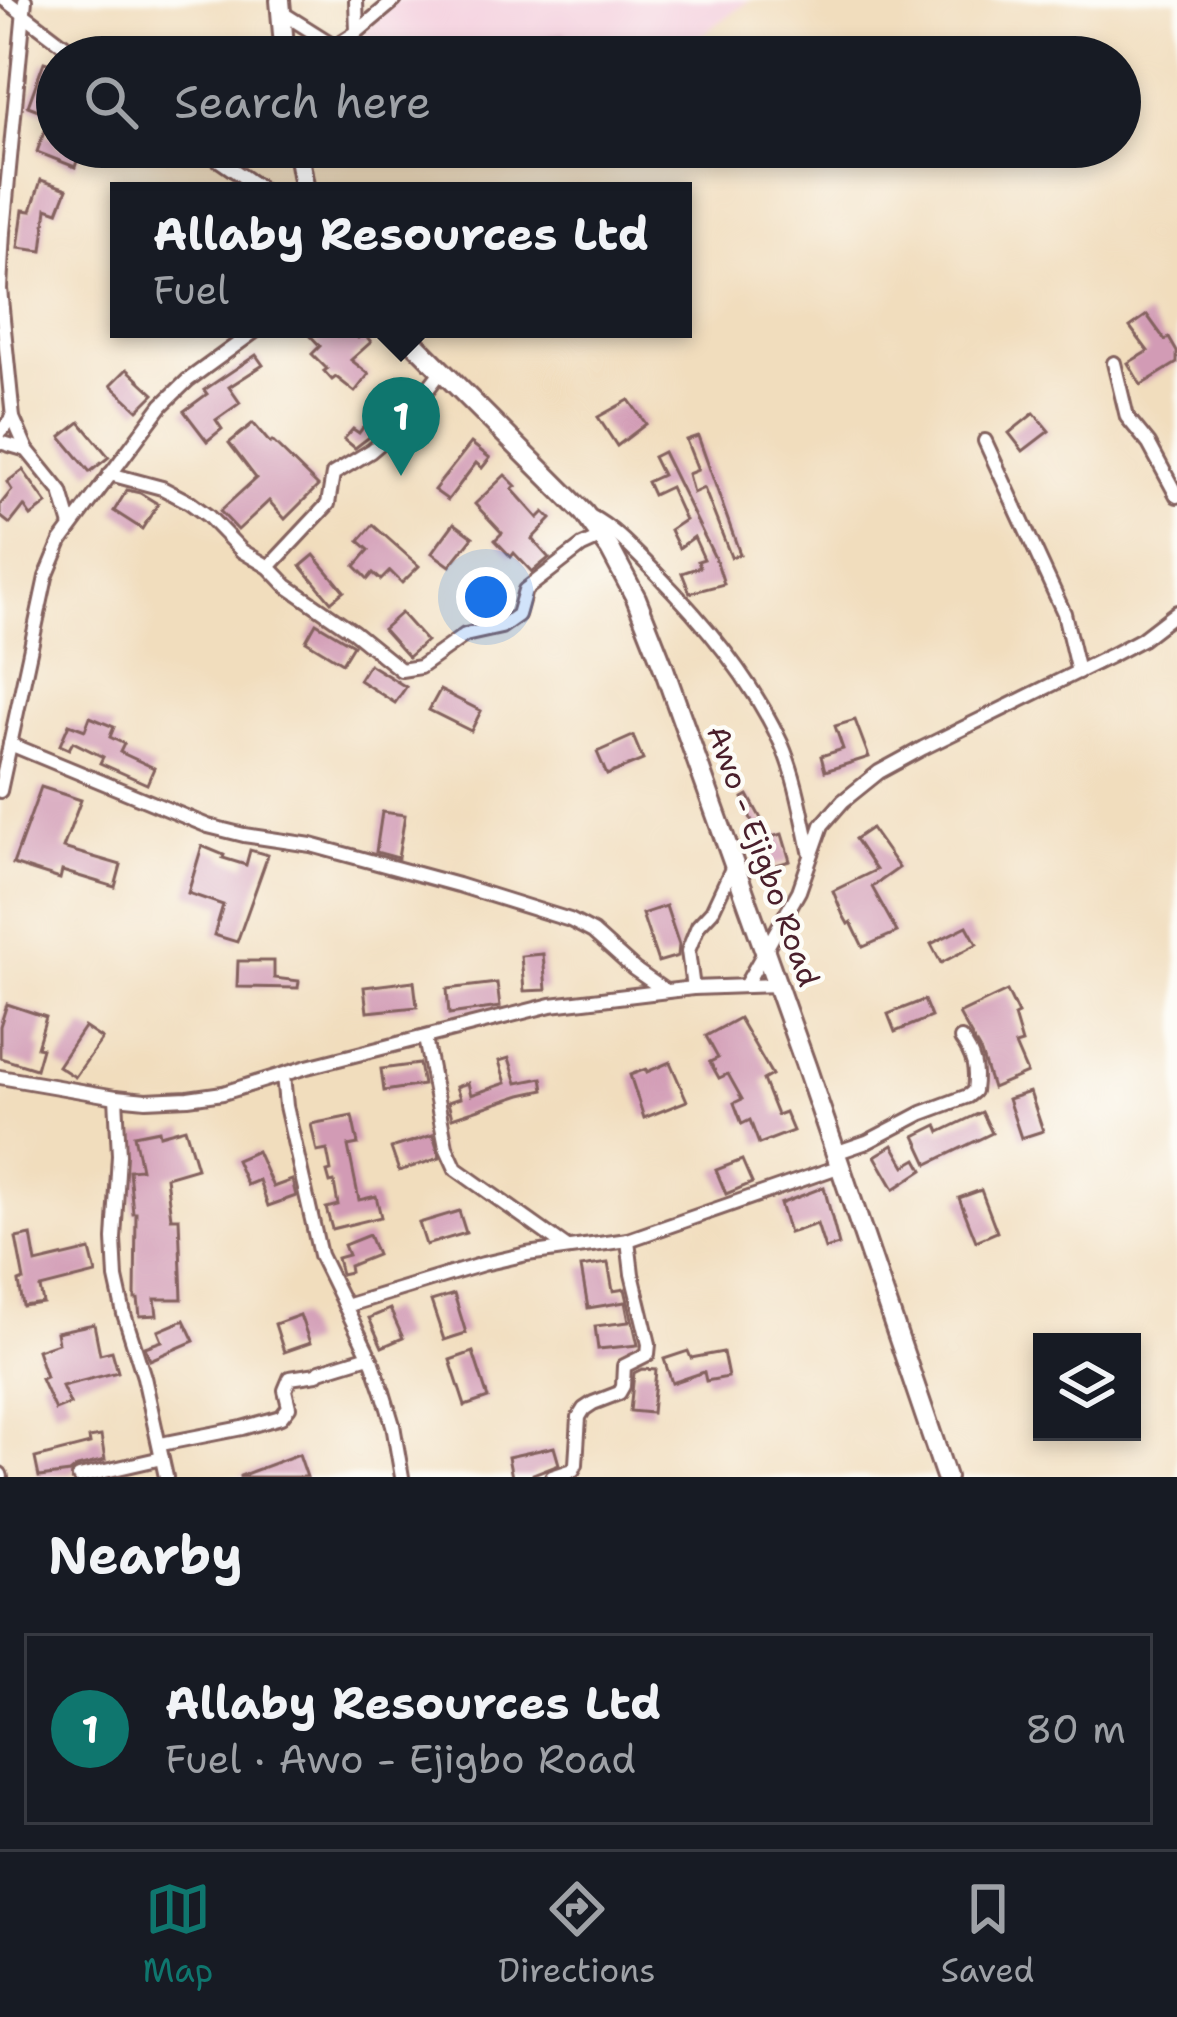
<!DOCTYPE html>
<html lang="en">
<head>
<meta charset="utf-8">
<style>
	body { margin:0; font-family:"Shantell Sans",sans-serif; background:#20242c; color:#f1f3f6 }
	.controls { position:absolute; right:36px; bottom:36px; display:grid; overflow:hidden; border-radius:0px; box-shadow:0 6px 18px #0003 }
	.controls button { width:108px; height:108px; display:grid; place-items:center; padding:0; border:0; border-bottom:3px solid #363941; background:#171b24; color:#f1f3f6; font:60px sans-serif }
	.you { position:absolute; left:486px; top:597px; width:42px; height:42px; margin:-30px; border:9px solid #fff; border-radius:50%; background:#1a73e8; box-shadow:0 0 0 18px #1a73e833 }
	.badge { display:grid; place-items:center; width:78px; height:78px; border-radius:50%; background:#0f766e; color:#fff; font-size:39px; font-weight:700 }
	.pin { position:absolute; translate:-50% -99px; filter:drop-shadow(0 3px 6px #0008) }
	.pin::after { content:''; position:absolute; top:63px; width:42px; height:36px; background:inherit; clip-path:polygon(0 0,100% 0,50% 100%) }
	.popup { position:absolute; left:110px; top:182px; width:582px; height:156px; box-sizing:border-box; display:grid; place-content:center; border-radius:0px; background:#171b24; filter:drop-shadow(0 3px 9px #0005); font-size:39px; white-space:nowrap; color:#9ea1a6 }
	.popup b { font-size:45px; color:#f1f3f6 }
	.popup::after { content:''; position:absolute; left:50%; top:100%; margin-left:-24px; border:24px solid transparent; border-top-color:#171b24 }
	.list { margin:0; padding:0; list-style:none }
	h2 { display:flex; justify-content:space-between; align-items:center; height:156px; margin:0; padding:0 48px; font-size:51px }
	h2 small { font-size:39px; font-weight:400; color:#9ea1a6 }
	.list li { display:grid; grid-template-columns:78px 1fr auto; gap:36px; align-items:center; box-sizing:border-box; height:192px; margin:0 24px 24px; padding:0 24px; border:3px solid #363941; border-radius:0px }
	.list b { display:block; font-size:45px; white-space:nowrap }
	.list p { margin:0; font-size:39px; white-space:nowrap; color:#9ea1a6 }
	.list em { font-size:39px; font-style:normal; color:#9ea1a6 }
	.icon { flex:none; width:66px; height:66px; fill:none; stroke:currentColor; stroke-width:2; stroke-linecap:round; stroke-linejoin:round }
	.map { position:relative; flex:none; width:1177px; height:1477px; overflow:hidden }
	.search { position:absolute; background:#171b24; box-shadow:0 6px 18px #0003; left:36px; right:36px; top:36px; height:132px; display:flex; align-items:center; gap:30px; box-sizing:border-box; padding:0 42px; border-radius:66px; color:#9ea1a6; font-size:45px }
	.sheet { height:372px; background:#171b24 }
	nav { display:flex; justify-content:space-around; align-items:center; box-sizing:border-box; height:168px; border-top:3px solid #363941; background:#171b24; font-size:33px; color:#9ea1a6 }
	nav a { display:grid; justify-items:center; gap:6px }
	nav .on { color:#0f766e }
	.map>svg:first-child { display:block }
	.built { fill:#f4cfde }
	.building { fill:#d29bb5 }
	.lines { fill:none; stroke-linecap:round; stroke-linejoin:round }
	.street-casing { stroke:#84625e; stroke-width:18 }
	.primary-casing { stroke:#84625e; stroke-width:24 }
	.street { stroke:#fff; stroke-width:12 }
	.primary { stroke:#fff; stroke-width:18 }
	.labels { text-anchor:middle; stroke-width:9; stroke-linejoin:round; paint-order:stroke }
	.street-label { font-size:30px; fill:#4a1f2b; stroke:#fdfcf7 }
</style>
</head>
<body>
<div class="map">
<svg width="1177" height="1477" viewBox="0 0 1177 1477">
	<rect width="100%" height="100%" fill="#fdfcf7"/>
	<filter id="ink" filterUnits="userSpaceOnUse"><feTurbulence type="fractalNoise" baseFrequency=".00833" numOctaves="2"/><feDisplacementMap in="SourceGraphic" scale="24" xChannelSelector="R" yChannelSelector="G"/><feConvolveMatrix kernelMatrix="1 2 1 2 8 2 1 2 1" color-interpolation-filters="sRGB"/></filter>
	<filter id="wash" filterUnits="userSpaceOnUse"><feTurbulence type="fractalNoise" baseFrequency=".004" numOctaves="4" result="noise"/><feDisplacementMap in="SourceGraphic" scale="48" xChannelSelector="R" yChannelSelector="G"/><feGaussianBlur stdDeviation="2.7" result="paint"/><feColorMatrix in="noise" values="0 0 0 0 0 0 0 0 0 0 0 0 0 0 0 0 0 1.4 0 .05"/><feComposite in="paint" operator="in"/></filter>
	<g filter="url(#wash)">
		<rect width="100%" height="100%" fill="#f1ddbd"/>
		<path class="built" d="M387 0H750L672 57 348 55Z"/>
		<g id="blocks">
			<g class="building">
				<path d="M565 32 573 57H486L514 46Z"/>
				<path d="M44 62 57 66V93L49 114 28 106Z"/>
				<path d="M44 132 57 137V147H82L75 167 37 152Z"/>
				<path d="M41 180 67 189 58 212 47 208 42 251 18 248 23 210 31 211Z"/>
				<path d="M1147 315 1165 340 1169 338 1177 352V363L1141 385 1128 363 1148 351 1130 327Z"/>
				<path d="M304 329H350L358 338 364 333 371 342 351 360 369 374 355 392 336 377 332 380 324 371 327 369 312 354 320 346Z"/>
				<path d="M256 355 263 365 229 387 240 403 216 420 222 429 207 441 184 411 207 394 204 390Z"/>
				<path d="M127 369 154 394 138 410 111 385Z"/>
				<path d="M391 389 406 400 389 422 355 448 344 439 353 429 359 433Z"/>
				<path d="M629 400 646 424 617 446 598 417Z"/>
				<path d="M1034 413 1049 431 1023 451 1009 433Z"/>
				<path d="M80 422 109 457 90 472 61 437Z"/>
				<path d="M253 423 270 443 272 441 318 486 285 519 269 501 238 530 220 511 256 478 229 443Z"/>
				<path d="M698 436 740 554 731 557 704 488 693 493 688 474 698 470 686 440Z"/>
				<path d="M471 443 490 458 482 468 476 463 448 500 434 490Z"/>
				<path d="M663 452 717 562 724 584 690 593 682 573 700 567 698 561 704 559 694 537 679 548 670 530 685 520 670 487 653 495 647 482 662 475 653 457Z"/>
				<path d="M23 470 47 504 31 516 24 506 10 524 0 516V505L12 490 7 482Z"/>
				<path d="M505 475 516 486 512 489 538 518 544 512 551 519 532 539 549 558 532 572 514 553 511 557 495 540 502 533 475 504Z"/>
				<path d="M127 490 140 493 158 504 142 529 114 511Z"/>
				<path d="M454 523 473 537 450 566 432 553Z"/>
				<path d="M373 525 419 566 402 583 390 571 381 580 373 573 368 579 355 566 369 550 359 541Z"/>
				<path d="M314 555 344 591 331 602 301 566Z"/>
				<path d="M401 613 426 641 408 657 383 629Z"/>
				<path d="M316 623 353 645 342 663 306 641Z"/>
				<path d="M369 664 406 687 395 703 359 680Z"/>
				<path d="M440 690 481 711 471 731 429 710Z"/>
				<path d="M90 717 114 727 110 737 124 744 120 752 154 768 147 784 100 763 103 757 73 742 69 749 60 745 69 724 85 730Z"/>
				<path d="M855 720 869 757 825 771 821 756 843 749 835 726Z"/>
				<path d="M633 736 643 760 607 775 597 752Z"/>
				<path d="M41 787 81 800 63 848 121 865 115 887 62 871 60 879 13 864Z"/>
				<path d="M748 795 771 837 782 834 790 861 769 867 743 798Z"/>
				<path d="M382 812 405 815 398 858 376 852Z"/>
				<path d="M871 828 899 868 872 887 897 932 863 947 851 922 848 924 843 915 833 891 876 870 855 839Z"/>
				<path d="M202 846 224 855 223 858 246 865 250 850 268 855 237 942 214 935 223 905 188 893Z"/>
				<path d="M666 906 679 945 678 956 658 962 642 914Z"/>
				<path d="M967 926 977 944 941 963 931 944Z"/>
				<path d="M543 954 546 990 524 991 521 956Z"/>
				<path d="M238 961H274V978L299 981 298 988 237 987Z"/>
				<path d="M414 981 417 1007 367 1012 364 987Z"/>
				<path d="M497 983 500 1007 449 1014 447 989Z"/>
				<path d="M1007 991 1018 1014 1014 1016 1022 1043 1015 1045 1027 1073 992 1088 981 1053 959 1014Z"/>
				<path d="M924 1000 931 1017 895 1032 888 1014Z"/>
				<path d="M7 1004 46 1017 37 1047 42 1048 36 1069 0 1058V1026Z"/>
				<path d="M739 1018 772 1075 763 1080 777 1115 785 1112 793 1131 759 1144 750 1120 742 1124 734 1103 742 1099 728 1074 719 1078 710 1062 718 1058 706 1036Z"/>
				<path d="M84 1027 102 1039 75 1077 58 1066Z"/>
				<path d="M509 1058 517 1083 542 1078 544 1090 521 1095 452 1118 448 1102 460 1098 456 1087 468 1083 471 1095 506 1083 499 1061Z"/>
				<path d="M670 1062 687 1101 644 1118 630 1075 646 1069 647 1072Z"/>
				<path d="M419 1064 423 1085 384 1091 381 1069Z"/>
				<path d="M1030 1092 1043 1131 1021 1138 1008 1099Z"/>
				<path d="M982 1112 992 1133 928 1164 915 1136 937 1125 940 1132Z"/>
				<path d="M352 1116 358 1144 348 1146 359 1200 376 1196 381 1217 332 1229 326 1208 338 1205 334 1182 330 1183 327 1172 331 1171 327 1150 317 1152 311 1124Z"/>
				<path d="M185 1128 197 1168 166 1177 171 1218H179L182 1299H155L157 1315 140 1316 138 1299H135L136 1213H133L129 1170 141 1169 134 1135 159 1130 160 1135Z"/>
				<path d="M433 1135 440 1158 399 1171 391 1148Z"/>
				<path d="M893 1145 905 1166 917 1159 923 1170 894 1189 875 1156Z"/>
				<path d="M257 1151 273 1187 292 1180 296 1196 268 1206 259 1180 247 1185 236 1160Z"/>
				<path d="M742 1160 752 1183 726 1194 716 1170Z"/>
				<path d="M824 1187 839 1245 825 1249 817 1224 789 1233 780 1204Z"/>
				<path d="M981 1190 997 1232 976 1241 959 1198Z"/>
				<path d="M459 1211 466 1233 426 1245 419 1223Z"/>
				<path d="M31 1235 36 1263 90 1250 96 1274 40 1288 43 1303 23 1306 19 1282 24 1280 16 1238Z"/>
				<path d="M369 1235 377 1255 349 1266 350 1272 341 1274 337 1258 348 1255 344 1245Z"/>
				<path d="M608 1263 613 1291 625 1289 638 1345 598 1349 595 1326 629 1322 625 1302 588 1308 581 1267Z"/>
				<path d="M454 1294 466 1333 444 1340 431 1301Z"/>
				<path d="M390 1309 403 1338 382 1347 369 1318Z"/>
				<path d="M300 1315 310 1343 284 1352 275 1324Z"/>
				<path d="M184 1320 194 1341 150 1360 145 1347 162 1341 158 1331Z"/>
				<path d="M94 1324 100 1354 112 1351 118 1372 62 1386 70 1404 55 1410 41 1379 46 1377 37 1350 58 1343 56 1332Z"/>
				<path d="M688 1351 691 1358 723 1352 728 1377 706 1381 704 1372 672 1383 664 1359Z"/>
				<path d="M473 1352 488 1398 465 1406 450 1360Z"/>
				<path d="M642 1369 656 1370 652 1413 630 1411 634 1373Z"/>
				<path d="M101 1436 105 1460 77 1467 70 1473 39 1477 35 1458 90 1444 89 1438Z"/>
				<path d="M554 1447 559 1464 533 1474V1477H512L508 1457Z"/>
				<path d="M299 1454 307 1477H240V1476Z"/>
			</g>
		</g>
	</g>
	<g filter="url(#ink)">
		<use href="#blocks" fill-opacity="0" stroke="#84625e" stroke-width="3"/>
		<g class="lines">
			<g class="street-casing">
				<g id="street">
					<path d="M5 0 80 57"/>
					<path d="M25 0 3 232 0 289 13 418 27 450 61 492 71 526"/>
					<path d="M356 0 357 32"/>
					<path d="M281 12 335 46"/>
					<path d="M326 57 335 46 357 32 395 0"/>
					<path d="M200 147 264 191"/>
					<path d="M1114 363 1127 417 1149 444 1177 496"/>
					<path d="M0 432 13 418"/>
					<path d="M985 441 1064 613 1078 672"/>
					<path d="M0 442 27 450"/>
					<path d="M110 474 162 488 189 502 208 516 242 551 269 567 287 586 354 632 401 670 420 667 465 635 501 627 518 615 525 590 582 546 602 537"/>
					<path d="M590 516C615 529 634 551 654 571 703 621 751 678 781 743 796 777 802 815 810 851"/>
					<path d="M269 567 328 504 333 474 371 451 397 429 443 369"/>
					<path d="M10 744 208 826 244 835 311 845 458 885 570 920 593 932 634 969 664 990"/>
					<path d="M0 791 46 577 61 541 162 405 188 380 258 329"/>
					<path d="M745 986 799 891 822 825 843 801 879 772 923 748 1110 656 1142 639 1177 612"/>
					<path d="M693 988 688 951 698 926 712 911 734 864"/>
					<path d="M425 1038 446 1147 456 1169 566 1247"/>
					<path d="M283 1075 286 1106 320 1255 373 1363 383 1392 393 1425 402 1477"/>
					<path d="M0 1077 116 1097 146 1100 188 1098 223 1093 307 1067 551 1005 693 988 777 985"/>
					<path d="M116 1097 119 1155 114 1239 116 1278 124 1314 144 1377 166 1477"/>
					<path d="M835 1153 867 1142 922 1113 968 1096 974 1091C977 1069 974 1056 961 1039"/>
					<path d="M345 1306 483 1264 527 1254 628 1240 838 1167"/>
					<path d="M161 1444 242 1428 281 1417 289 1407 285 1390 290 1378 317 1374 320 1371 369 1356"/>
					<path d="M0 1474 1 1477"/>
					<path d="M79 1477 162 1458"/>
					<path d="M552 1477 573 1470 576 1464 579 1417 584 1409 593 1403 619 1393 623 1386 624 1366 648 1354 649 1344 632 1274 628 1240"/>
				</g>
			</g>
			<g class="primary-casing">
				<g id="primary">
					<path d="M280 0 285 57"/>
					<path d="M297 147 305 191"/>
					<path d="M400 329 584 513 610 549 636 598 663 666 806 1066 946 1477"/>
				</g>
			</g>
			<use href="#street" class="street"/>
			<use href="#primary" class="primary"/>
		</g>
	</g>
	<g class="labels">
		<g class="street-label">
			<text transform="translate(763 856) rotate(70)" y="10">Awo - Ejigbo Road</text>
		</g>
	</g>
</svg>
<div class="controls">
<button><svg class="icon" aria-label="layers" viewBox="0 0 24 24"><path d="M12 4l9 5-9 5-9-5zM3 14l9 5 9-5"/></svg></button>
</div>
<div class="you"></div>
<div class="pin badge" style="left:401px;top:476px">1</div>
<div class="popup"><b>Allaby Resources Ltd</b>Fuel</div>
<div class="search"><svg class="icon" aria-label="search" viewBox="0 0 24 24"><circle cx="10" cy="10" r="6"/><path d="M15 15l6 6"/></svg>Search here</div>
</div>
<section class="sheet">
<h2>Nearby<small></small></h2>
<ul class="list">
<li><span class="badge">1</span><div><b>Allaby Resources Ltd</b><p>Fuel · Awo - Ejigbo Road</p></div><em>80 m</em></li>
</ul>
</section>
<nav>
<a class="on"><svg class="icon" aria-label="map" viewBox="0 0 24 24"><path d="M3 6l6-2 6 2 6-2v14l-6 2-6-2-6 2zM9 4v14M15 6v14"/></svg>Map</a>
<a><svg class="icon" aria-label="directions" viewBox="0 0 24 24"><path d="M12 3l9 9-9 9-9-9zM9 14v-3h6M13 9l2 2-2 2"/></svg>Directions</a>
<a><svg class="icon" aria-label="saved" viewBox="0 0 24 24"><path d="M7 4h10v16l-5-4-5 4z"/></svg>Saved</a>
</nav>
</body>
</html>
